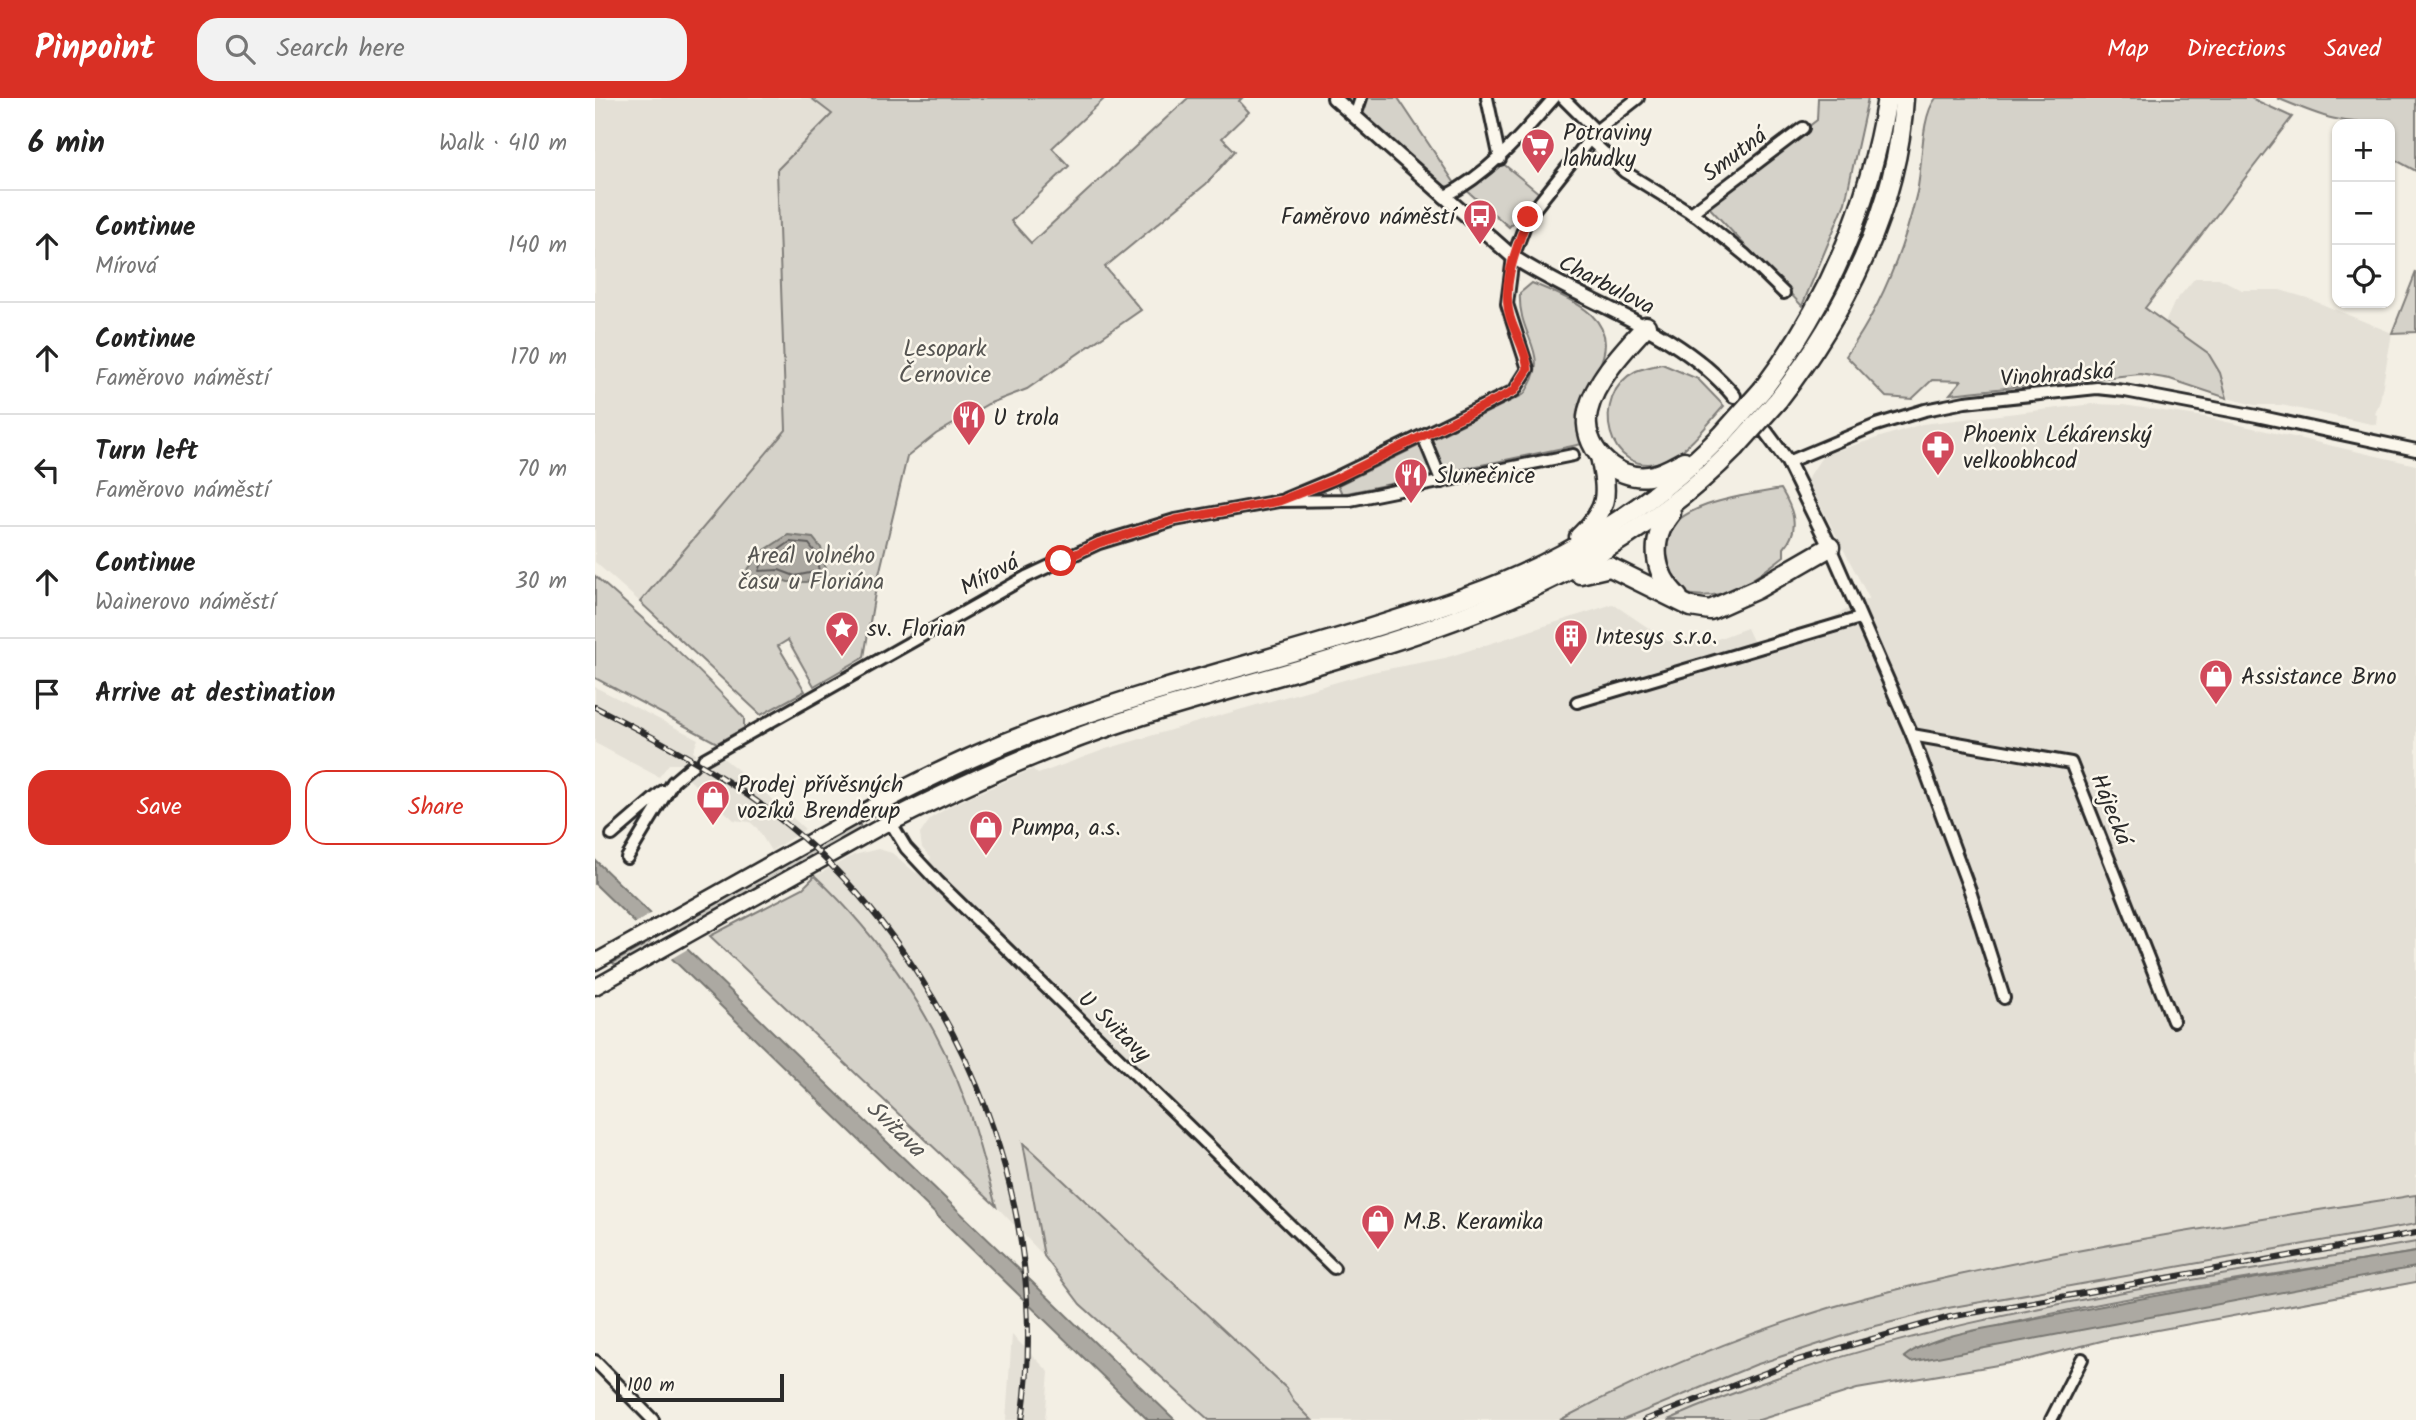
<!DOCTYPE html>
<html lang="en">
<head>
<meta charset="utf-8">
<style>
	body { margin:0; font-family:Kalam,sans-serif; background:#f2f2f2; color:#222 }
	.controls { position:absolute; right:21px; top:21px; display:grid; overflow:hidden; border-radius:14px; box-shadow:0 2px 5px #0004 }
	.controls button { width:63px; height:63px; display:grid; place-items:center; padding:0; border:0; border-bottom:2px solid #e0e0e0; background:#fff; color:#222; font:35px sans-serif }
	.scale { position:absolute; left:21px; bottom:18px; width:168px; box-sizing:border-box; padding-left:7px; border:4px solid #2b2b2b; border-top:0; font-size:19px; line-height:24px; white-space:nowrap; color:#2b2b2b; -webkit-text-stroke:5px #fbf7ec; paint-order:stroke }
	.stop { position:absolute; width:21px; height:21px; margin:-16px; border:5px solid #d93025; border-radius:50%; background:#fff }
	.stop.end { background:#d93025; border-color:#fff; box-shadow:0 2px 7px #0008 }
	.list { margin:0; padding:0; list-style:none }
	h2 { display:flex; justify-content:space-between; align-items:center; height:91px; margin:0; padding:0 28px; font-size:30px }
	h2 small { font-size:23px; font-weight:400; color:#767676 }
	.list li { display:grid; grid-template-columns:46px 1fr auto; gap:21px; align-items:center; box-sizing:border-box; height:112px; padding:0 28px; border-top:2px solid #e0e0e0 }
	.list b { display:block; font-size:26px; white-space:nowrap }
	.list p { margin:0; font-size:23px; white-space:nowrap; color:#767676 }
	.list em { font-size:23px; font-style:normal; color:#767676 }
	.actions { display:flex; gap:14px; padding:21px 28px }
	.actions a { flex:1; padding:16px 0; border:2px solid #d93025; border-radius:21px; text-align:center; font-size:24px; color:#d93025 }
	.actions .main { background:#d93025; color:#fff }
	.icon { flex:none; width:38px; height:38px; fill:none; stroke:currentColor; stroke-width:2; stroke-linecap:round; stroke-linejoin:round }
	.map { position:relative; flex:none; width:1821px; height:1322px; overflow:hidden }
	header { display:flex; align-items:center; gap:42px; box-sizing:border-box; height:98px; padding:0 35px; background:#d93025; color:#fff }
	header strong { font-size:33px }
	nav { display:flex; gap:38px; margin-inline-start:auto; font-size:24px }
	.search { width:490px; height:63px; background:#f2f2f2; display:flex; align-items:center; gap:18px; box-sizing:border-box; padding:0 24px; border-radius:21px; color:#767676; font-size:26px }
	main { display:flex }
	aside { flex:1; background:#fff }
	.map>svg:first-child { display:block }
	.built { fill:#e4e0d6 }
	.green { fill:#d5d2c9; stroke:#807e7a; stroke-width:2 }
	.water { fill:#aca9a2; stroke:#787772; stroke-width:2 }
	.pier { fill:#f3efe4 }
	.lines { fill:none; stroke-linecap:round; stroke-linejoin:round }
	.shore { stroke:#5f5d5b; stroke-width:2 }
	.minor-casing { stroke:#2b2b2b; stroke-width:16 }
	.tertiary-casing { stroke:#2b2b2b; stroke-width:18 }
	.secondary-casing { stroke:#2b2b2b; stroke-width:19 }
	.trunk-casing { stroke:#2b2b2b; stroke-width:23 }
	.minor { stroke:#fbf7ec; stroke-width:10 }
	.tertiary { stroke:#fbf7ec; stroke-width:12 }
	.secondary { stroke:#fbf7ec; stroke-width:14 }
	.trunk { stroke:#fbf7ec; stroke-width:18 }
	.rail-casing { stroke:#2b2b2b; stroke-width:6 }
	.rail { stroke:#fbf7ec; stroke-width:3.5; stroke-dasharray:10; stroke-linecap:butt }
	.trunk-bridge-casing { stroke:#2b2b2b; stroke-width:23; stroke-linecap:butt }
	.trunk-bridge { stroke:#fbf7ec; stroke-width:18 }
	.route { stroke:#d93025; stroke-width:9 }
	.labels { text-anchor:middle; stroke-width:5; stroke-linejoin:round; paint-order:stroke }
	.poi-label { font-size:23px; fill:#2b2b2b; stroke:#fbf7ec; text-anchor:start }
	.street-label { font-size:23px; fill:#2b2b2b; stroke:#fbf7ec }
	.park-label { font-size:23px; fill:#565552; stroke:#fbf7ec }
	.water-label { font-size:24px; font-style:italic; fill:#585755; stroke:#fbf7ec }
</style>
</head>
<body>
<header>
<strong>Pinpoint</strong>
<div class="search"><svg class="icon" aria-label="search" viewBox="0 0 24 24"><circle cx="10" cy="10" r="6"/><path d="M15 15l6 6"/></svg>Search here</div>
<nav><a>Map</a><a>Directions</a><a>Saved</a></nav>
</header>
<main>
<aside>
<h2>6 min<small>Walk · 410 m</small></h2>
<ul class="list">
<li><svg class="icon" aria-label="ahead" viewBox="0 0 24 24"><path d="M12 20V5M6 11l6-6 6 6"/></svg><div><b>Continue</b><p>Mírová</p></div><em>140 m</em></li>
<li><svg class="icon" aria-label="ahead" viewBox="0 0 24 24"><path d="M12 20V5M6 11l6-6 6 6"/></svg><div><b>Continue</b><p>Faměrovo náměstí</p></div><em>170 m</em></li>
<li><svg class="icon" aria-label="left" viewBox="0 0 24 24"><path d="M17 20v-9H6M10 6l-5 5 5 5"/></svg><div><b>Turn left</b><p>Faměrovo náměstí</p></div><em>70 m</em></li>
<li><svg class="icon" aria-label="ahead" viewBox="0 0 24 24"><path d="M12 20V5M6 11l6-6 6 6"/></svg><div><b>Continue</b><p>Wainerovo náměstí</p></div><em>30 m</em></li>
<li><svg class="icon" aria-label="arrive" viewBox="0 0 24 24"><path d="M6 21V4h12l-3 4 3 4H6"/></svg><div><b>Arrive at destination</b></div></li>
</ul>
<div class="actions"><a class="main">Save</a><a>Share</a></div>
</aside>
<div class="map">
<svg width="1821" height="1322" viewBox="0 0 1821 1322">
	<rect width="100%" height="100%" fill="#f3efe4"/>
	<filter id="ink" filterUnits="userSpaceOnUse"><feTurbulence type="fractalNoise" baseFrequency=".0143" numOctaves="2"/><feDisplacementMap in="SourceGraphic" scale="14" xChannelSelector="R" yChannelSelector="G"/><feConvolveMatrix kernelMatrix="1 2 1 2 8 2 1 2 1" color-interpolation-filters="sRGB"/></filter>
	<g filter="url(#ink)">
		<g class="built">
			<path d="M0 0H216L237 16 182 72 191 332 45 504 0 464Z"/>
			<path d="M1600 180H1624L1647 192H1685L1712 200 1797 235 1785 303 1780 316 1782 317 1781 327 1686 307H1660L1632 300 1625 275 1613 255 1570 225 1579 205Z"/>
			<path d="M1498 306 1528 307 1610 319 1821 367V1097L1543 1141 1298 1192 1144 1241 965 1322H717L668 1267 429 1046 449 1158 401 1108 371 1004 329 918 286 852 220 778 259 757 283 751 297 755 321 775 336 760 327 750 325 736 336 720 357 707 438 671 443 676 511 651 630 616 777 574 850 560 1018 506 1073 543H1117L1152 530 1159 545 1196 535 1234 521 1274 500 1212 382 1228 357 1327 326Z"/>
			<path d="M0 589 103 641 98 654 101 656 85 666H74L64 679 0 645Z"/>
			<path d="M123 656 158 684 210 731 176 753 162 730 155 724 139 722 90 678Z"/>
			<path d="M1821 1126V1144L1390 1221 1242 1259 1166 1284 1073 1322H1028L1160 1267 1308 1221 1426 1195Z"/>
			<path d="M417 1237 454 1274 450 1322H411Z"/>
		</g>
		<g class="green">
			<path d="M216 0H510L457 50 474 68 416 123 436 145 593 0H647L644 3 654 14 627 40 640 53 611 86 510 169 546 212 432 291 393 306 341 336 312 359 281 489 269 559 219 588 193 542 183 548 210 593 166 617 45 504 191 332 182 72 237 16Z"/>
			<path d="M745 0H803L861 87 846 89Z"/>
			<path d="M1223 0H1273L1250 105 1207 208 1112 107 1222 22Z"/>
			<path d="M1341 0H1656L1697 19 1550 210 1613 255 1625 275 1632 300 1575 281 1545 276 1355 296 1366 283 1337 282 1317 301 1291 299 1251 258C1287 208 1308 154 1322 94 1328 67 1325 20 1341 0Z"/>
			<path d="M1682 0H1821V73L1795 59V26C1743 26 1728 19 1682 0Z"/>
			<path d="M906 64 945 96 914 129 870 91Z"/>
			<path d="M1821 174V234L1797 235Z"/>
			<path d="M937 185C975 201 1028 219 1004 269 997 282 984 300 982 314 980 323 985 337 987 346L747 396 743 387 928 297C960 256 922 241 925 195Z"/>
			<path d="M1067 266 1103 281 1129 308C1112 326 1093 354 1069 363 1012 383 993 297 1041 273 1049 270 1059 268 1067 266Z"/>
			<path d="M1186 391C1198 411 1206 431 1189 450V458C1159 482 1128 506 1088 495L1066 463C1067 456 1067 448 1069 441 1082 404 1153 397 1186 391Z"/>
			<path d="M0 478C52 524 103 569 149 620V630L122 645 0 580Z"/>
			<path d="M261 726 265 727 266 733 22 869 18 865Z"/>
			<path d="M220 778C285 839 341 921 371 1005 383 1039 391 1074 401 1108L115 838 208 790Z"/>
			<path d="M428 1045 691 1290 699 1304 717 1322H614L485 1206 449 1158Z"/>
			<path d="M1821 1097V1126L1353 1210 1273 1230 1160 1267 1028 1322H965C1066 1268 1188 1219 1300 1192 1471 1150 1647 1124 1821 1097Z"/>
			<path d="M1821 1144V1154C1654 1181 1482 1202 1319 1251L1821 1169V1184L1514 1241 1432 1262 1262 1291 1164 1322H1073C1309 1218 1569 1189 1821 1144Z"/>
		</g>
		<g class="water">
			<path d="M193 437 218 440 226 450 232 476 211 484H193L175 478 155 482 152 473 164 456Z"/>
			<path d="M0 762 580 1322H553L0 786Z"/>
			<path d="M1821 1154V1169L1316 1264 1309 1259C1339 1235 1403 1229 1441 1221 1567 1195 1694 1174 1821 1154Z"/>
		</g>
		<path class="pier" d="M59 814 96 849 74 862 37 827Z"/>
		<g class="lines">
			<path class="shore" d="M195 444 214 446 220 454 224 473 200 478 184 472 164 473 168 463Z"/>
			<g class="minor-casing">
				<g id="minor">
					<path d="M892 0 905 61"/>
					<path d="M968 0 1001 33"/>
					<path d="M760 18 766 0"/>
					<path d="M995 42 1030 74 1103 119 1150 157 1189 195"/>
					<path d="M849 99C895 75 925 39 959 0"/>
					<path d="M1096 115 1208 30"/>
					<path d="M828 338 847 384"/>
					<path d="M1193 364 1281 327 1330 312 1370 304 1502 290 1530 293 1662 318 1821 352"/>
					<path d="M690 401 738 381 919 293 933 271 912 206 918 159 933 119 1001 33 1043 0"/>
					<path d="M1235 449 1317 637 1375 793 1409 900"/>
					<path d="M982 604 1265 520"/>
					<path d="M1317 637 1476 665 1578 923"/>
					<path d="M109 661 431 479 504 445 580 422 684 403 755 402 978 357"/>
					<path d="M284 705 311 750 342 783 739 1170"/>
					<path d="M17 737 68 693"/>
					<path d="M32 760 78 684 98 667"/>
					<path d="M0 1263 58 1322"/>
					<path d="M1456 1322 1487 1261"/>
				</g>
			</g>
			<g class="tertiary-casing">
				<g id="tertiary">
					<path d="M739 0 918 159C991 207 1082 229 1139 298"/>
					<path d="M1171 334 1193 364 1235 449"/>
				</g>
			</g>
			<g class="secondary-casing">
				<g id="secondary">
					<path d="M0 864 284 705"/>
					<path d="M0 889 294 724"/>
				</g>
			</g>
			<g class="trunk-casing">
				<g id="trunk">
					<path d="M1051 228C1030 251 1000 282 993 313 985 348 1019 383 1054 378 1067 376 1078 369 1089 363"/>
					<path d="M1168 291C1234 203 1274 109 1292 0"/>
					<path d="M1183 302C1249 217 1303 110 1309 0"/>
					<path d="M1076 415C1054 442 1058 475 1083 499"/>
					<path d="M984 439C1014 410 1013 398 1005 358"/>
					<path d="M985 476 1015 469 1096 509 1115 512 1162 491 1235 449"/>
					<path d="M284 705C337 677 391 651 447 631 547 595 650 568 751 538 824 515 900 493 968 456 1027 424 1081 384 1128 336"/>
					<path d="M294 724C376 682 460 645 548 617 758 552 980 514 1140 350"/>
				</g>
			</g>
			<use href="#minor" class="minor"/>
			<use href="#tertiary" class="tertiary"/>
			<use href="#secondary" class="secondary"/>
			<use href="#trunk" class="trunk"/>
			<g class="rail-casing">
				<g id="rail">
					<path d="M0 609C78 649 156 691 221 752 372 897 457 1113 427 1322"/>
					<path d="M1050 1322 1203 1262 1355 1219 1821 1135"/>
				</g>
			</g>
			<use href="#rail" class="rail"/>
			<g class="trunk-bridge-casing">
				<g id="trunk-bridge">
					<path d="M1128 336 1168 291"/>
					<path d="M1140 350 1183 302"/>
				</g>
			</g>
			<use href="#trunk-bridge" class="trunk-bridge"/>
		</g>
	</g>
	<g class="lines" filter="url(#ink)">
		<path class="route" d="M466 463 504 445 580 422 684 403 738 382 919 293 933 271C931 254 923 241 917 225 904 191 921 151 933 119"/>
	</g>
	<defs>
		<g id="supermarket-pin" transform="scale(1.75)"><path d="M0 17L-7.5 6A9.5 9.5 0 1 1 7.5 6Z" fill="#d1495b" stroke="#fbf7ec"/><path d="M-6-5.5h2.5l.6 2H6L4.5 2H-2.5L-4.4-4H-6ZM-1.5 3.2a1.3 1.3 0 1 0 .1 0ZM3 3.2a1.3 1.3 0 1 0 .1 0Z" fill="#fff"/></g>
		<g id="bus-pin" transform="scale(1.75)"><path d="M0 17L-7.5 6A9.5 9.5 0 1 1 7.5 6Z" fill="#d1495b" stroke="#fbf7ec"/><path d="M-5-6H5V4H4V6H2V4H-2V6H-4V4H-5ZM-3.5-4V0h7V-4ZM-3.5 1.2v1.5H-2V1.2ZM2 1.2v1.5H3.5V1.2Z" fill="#fff"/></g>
		<g id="restaurant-pin" transform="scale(1.75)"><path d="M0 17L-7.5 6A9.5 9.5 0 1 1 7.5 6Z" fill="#d1495b" stroke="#fbf7ec"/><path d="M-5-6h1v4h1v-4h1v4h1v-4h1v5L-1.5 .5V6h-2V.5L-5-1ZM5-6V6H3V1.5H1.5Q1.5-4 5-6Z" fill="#fff"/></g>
		<g id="pharmacy-pin" transform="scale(1.75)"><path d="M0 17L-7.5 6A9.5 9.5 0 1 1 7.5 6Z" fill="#d1495b" stroke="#fbf7ec"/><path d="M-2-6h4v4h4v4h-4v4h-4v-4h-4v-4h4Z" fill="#fff"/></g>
		<g id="sight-pin" transform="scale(1.75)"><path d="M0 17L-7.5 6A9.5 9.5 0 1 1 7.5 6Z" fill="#d1495b" stroke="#fbf7ec"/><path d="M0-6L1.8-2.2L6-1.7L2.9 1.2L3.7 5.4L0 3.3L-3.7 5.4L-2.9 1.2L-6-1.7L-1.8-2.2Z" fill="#fff"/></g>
		<g id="building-pin" transform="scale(1.75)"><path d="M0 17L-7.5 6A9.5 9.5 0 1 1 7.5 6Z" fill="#d1495b" stroke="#fbf7ec"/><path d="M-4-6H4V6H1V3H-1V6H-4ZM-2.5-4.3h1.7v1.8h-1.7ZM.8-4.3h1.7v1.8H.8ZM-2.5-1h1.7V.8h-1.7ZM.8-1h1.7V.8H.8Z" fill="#fff"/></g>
		<g id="shop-pin" transform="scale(1.75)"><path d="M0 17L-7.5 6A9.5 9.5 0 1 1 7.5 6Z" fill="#d1495b" stroke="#fbf7ec"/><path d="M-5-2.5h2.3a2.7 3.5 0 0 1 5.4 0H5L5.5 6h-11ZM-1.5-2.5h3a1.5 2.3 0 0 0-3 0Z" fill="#fff"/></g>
	</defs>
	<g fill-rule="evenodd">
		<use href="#supermarket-pin" x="943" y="47"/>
		<use href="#bus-pin" x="885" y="118"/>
		<use href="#restaurant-pin" x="374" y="319"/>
		<use href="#pharmacy-pin" x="1343" y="349"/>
		<use href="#restaurant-pin" x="816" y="377"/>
		<use href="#sight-pin" x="247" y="530"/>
		<use href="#building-pin" x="976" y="538"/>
		<use href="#shop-pin" x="1621" y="578"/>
		<use href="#shop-pin" x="118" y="699"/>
		<use href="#shop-pin" x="391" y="729"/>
		<use href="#shop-pin" x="783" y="1123"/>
	</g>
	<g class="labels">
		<g class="poi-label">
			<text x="968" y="42">Potraviny<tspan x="968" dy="26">lahudky</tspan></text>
			<text x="860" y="126" text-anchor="end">Faměrovo náměstí</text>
			<text x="398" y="327">U trola</text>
			<text x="1368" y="344">Phoenix Lékárenský<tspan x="1368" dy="26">velkoobhcod</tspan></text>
			<text x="840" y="385">Slunečnice</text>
			<text x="272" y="538">sv. Florian</text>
			<text x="1000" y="546">Intesys s.r.o.</text>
			<text x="1646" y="586">Assistance Brno</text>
			<text x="142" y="694">Prodej přívěsných<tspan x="142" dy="26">vozíků Brenderup</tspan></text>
			<text x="416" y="737">Pumpa, a.s.</text>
			<text x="808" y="1131">M.B. Keramika</text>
		</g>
		<g class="street-label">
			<text transform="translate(1139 56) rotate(-37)" y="8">Smutná</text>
			<text transform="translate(1012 186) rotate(27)" y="8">Charbulova</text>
			<text transform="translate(1462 276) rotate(-4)" y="8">Vinohradská</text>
			<text transform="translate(394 476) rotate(-28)" y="8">Mírová</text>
			<text transform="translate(1517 711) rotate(68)" y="8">Hájecká</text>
			<text transform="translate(520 928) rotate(44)" y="8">U Svitavy</text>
		</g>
		<g class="park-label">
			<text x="350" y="258">Lesopark<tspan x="350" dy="26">Černovice</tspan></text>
			<text x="216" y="465">Areál volného<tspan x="216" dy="26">času u Floriána</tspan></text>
		</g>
		<g class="water-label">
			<text transform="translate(301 1030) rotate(44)" y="8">Svitava</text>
		</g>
	</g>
</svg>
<div class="controls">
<button>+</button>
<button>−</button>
<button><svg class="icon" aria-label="locate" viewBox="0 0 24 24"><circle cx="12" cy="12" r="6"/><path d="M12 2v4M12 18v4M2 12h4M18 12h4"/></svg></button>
</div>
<div class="scale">100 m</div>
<div class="stop" style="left:466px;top:463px"></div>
<div class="stop end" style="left:933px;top:119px"></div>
</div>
</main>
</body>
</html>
